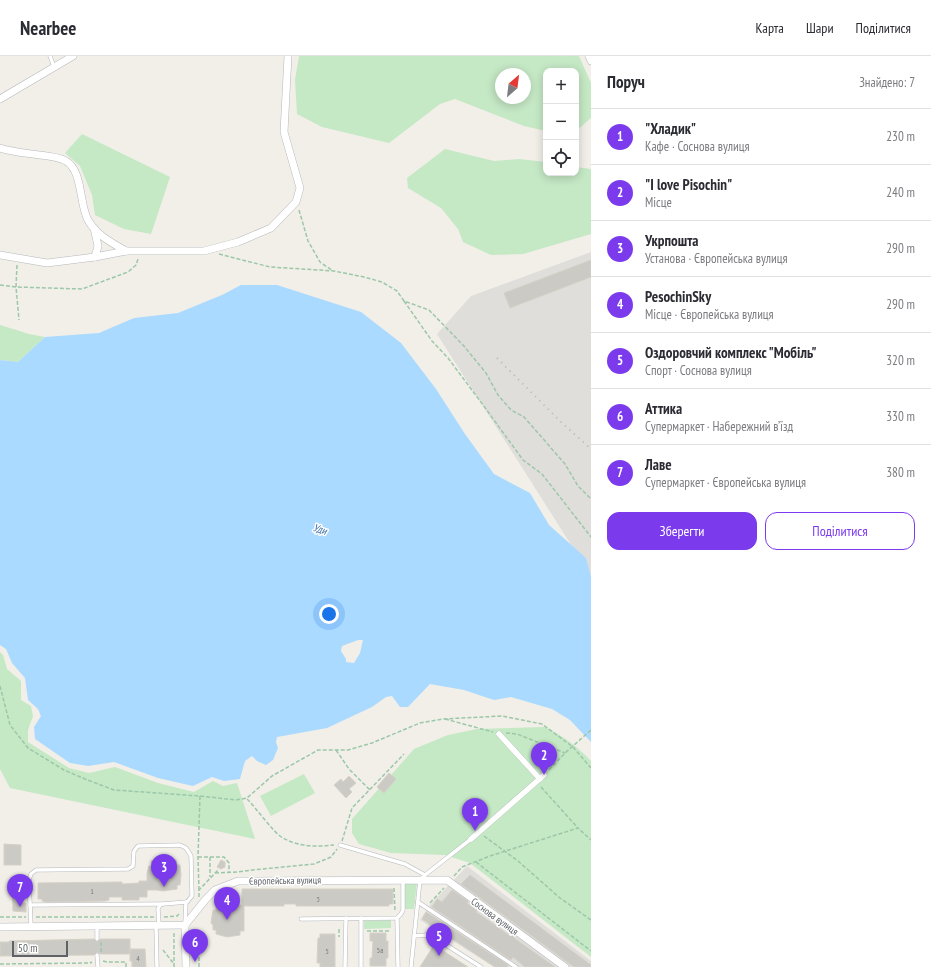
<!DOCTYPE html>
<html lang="uk">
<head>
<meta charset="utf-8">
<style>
	body { margin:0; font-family:"PT Sans Narrow",sans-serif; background:#f7f7f7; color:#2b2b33 }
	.controls { position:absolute; right:12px; top:12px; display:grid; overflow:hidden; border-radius:8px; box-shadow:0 2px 10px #0003 }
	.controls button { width:36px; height:36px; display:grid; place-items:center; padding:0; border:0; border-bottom:1px solid #e1e1e2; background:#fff; color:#2b2b33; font:20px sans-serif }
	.compass { position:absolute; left:495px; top:12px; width:36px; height:36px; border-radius:50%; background:#fff; box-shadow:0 2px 10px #0003; rotate:28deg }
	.scale { position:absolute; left:12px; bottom:10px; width:56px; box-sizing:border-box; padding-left:4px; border:2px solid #5f6368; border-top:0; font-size:11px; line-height:14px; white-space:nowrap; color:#5f6368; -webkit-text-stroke:3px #fff; paint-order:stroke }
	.you { position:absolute; left:329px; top:558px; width:14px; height:14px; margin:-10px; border:3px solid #fff; border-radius:50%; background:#1a73e8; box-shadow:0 0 0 6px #1a73e833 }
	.badge { display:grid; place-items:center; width:26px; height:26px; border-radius:50%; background:#7c3aed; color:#fff; font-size:13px; font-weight:700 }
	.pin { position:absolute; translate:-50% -33px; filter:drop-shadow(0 1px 2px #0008) }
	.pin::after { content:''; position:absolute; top:21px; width:14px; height:12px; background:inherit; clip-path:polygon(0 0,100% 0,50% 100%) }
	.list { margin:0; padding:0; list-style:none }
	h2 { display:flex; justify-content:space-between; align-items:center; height:52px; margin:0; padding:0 16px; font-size:17px }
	h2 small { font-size:13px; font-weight:400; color:#7c7c81 }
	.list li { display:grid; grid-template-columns:26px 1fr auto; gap:12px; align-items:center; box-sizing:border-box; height:56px; padding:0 16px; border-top:1px solid #e1e1e2 }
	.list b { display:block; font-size:15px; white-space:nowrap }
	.list p { margin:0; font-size:13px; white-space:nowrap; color:#7c7c81 }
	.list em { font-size:13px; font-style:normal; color:#7c7c81 }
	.actions { display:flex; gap:8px; padding:12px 16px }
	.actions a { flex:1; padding:9px 0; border:1px solid #7c3aed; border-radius:12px; text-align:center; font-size:14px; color:#7c3aed }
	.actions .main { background:#7c3aed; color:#fff }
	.icon { flex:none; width:22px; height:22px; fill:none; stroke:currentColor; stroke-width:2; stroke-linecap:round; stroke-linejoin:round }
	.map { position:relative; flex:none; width:591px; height:911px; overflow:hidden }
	header { display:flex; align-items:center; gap:24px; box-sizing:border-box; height:56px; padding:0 20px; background:#fff; border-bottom:1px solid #e1e1e2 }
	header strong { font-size:19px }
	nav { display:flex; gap:22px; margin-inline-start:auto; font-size:14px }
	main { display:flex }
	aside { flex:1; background:#fff }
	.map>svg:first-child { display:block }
	.industrial { fill:#e0deda }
	.green { fill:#c5e8c5; fill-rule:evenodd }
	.water { fill:#aadaff; fill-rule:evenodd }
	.building { fill:#cccac5; stroke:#d6d1c6 }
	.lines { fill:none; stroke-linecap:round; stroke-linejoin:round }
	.service-casing { stroke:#b5b8bc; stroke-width:4.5 }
	.pedestrian-casing { stroke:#b5b8bc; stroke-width:6 }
	.minor-casing { stroke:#b5b8bc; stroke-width:8 }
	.path { stroke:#9cc7a9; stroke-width:1.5; stroke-dasharray:4 2; stroke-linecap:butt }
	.service { stroke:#fff; stroke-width:3.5 }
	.pedestrian { stroke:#fff; stroke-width:5.5 }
	.minor { stroke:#fff; stroke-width:7 }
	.rail { stroke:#b6b7b8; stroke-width:2; stroke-dasharray:1 5; stroke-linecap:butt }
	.labels { text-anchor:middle; stroke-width:3; stroke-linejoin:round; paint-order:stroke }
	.number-label { font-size:8px; fill:#7a7d7f }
	.street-label { font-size:10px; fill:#5f6368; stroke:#fff }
	.water-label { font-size:11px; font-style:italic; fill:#4174aa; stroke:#fff }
</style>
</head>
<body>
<header>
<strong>Nearbee</strong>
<nav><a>Карта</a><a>Шари</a><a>Поділитися</a></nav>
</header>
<main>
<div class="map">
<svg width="591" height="911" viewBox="0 0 591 911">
	<rect width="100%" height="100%" fill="#f1efe8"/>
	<g class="industrial">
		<path d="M591 196V520L437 278 471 240Z"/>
		<path d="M467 810 591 905V911H494L420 864 429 850Z"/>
	</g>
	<g class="green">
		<path d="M299 0H579L591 27V62L576 75V15H546V75L524 70 455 43 440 48 389 87 322 71 297 58 295 24ZM501 18H525V42H501Z"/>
		<path d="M82 78 170 121 151 178 124 173 95 159 92 139 80 110 65 97Z"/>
		<path d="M445 93 494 105 519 103 546 106V117H576V111L591 113V178L523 198 491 199 463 186 458 173 441 152 408 132 407 122Z"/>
		<path d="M0 269 29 278 45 281 18 306 0 304Z"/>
		<path d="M0 596 3 599 7 613 21 625V644L31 650 33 660 28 674V686L69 712 89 717 115 711 158 727 194 736 213 725 223 730 237 727 255 783 10 732 0 713Z"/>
		<path d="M545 671C563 680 577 690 591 705V901L470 807 445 799 391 797 359 788 352 777V763L414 693 448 679 477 673Z"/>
		<path d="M304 718 315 737 271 760 260 740Z"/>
		<path d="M405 826H417L414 853H405Z"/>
		<path d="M391 864V872L364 873V865Z"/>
	</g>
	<path class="water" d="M241 229H277L361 256 401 287 436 333 465 378 494 418 530 437 549 469 586 502 591 521V686L570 664 552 653 511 641 494 644 464 634 430 628 408 651H400L392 640 386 641 372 651 327 672 277 681 276 686 278 692 273 704 266 709 257 705 252 700 245 705 240 723 224 725 212 721 193 730 158 722 114 706 88 710 70 707 35 683 34 671 41 660 38 653 28 644 25 622 12 607 6 593 0 589V304L18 306 45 281 99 277 134 262 178 257 222 239ZM358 584H363L360 597 354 607 346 606V603L341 595 342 590Z"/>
	<g class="building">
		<path d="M591 204V221L510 252 504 237Z"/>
		<path d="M389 717 396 723 384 737 377 731Z"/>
		<path d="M349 720 356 727 349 733 352 736 346 742 334 729 341 723 343 726Z"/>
		<path d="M4 788 21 789V809H4Z"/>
		<path d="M176 804 177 809H180L181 819 180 829H177V833L163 835 157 834H147V841H139V844H122V841H109V844L105 845 46 846 42 845V843H38V827L122 826V828L139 827V825H147V817L149 810H152L151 805Z"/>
		<path d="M221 804 225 806V811L221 813 217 811Z"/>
		<path d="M470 819 591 909V911H574L461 828Z"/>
		<path d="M12 823H23L22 847H26V856L13 855Z"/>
		<path d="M242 833H393V848H389V850H296V848H284V850H244V875H240V879L227 881 216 878V874H213V869L211 867 213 854H216V849H242Z"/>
		<path d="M452 834 468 845 467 847 477 855 476 856 489 865 510 880 512 878 515 881 514 882 555 911H525L513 901 511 904 432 851 437 843 442 846Z"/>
		<path d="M426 856 508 909 507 911H495L422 863Z"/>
		<path d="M370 877H386V885H388V902H386V910H370V902H372L373 885H370Z"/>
		<path d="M320 878H335V911H320V907H317L318 882H320Z"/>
		<path d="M94 883 97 886 100 883H130V898H100L97 896 94 899 0 900V886H9V885Z"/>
		<path d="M434 889 468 911H420Z"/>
		<path d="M130 893H145L146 911H132V905H130Z"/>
	</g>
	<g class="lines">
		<g class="service-casing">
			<g id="service">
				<path d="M50 0 54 11"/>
				<path d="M340 789 405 808 425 819"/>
				<path d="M418 846 516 911"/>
				<path d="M30 849 162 848"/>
				<path d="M397 862 398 911"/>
				<path d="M301 863 397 862 401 858 403 854V825"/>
				<path d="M185 867 186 846"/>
				<path d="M156 869 157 911"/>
				<path d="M31 870 29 824 31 818 36 814 128 813 133 810 134 795 138 790 180 789 186 792 191 800 192 840 187 846 163 848 160 849 158 853 159 869"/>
				<path d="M97 870V883"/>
				<path d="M414 880 427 879 432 880 481 911"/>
				<path d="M97 899 98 911"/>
				<path d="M345 911 346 862"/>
				<path d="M361 911V862"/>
				<path d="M411 911 420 824 425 819 471 783"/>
			</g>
		</g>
		<g class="pedestrian-casing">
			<g id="pedestrian">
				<path d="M499 678 540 723"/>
				<path d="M471 783 544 719"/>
			</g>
		</g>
		<g class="minor-casing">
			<g id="minor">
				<path d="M589 0 591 5"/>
				<path d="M0 43 73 0"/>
				<path d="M0 92C13 96 26 97 39 99 48 100 58 101 66 105 83 115 79 148 88 164 96 179 112 187 126 195"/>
				<path d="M94 172 98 190 95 201"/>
				<path d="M0 199 47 207 95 201 126 195H204L238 186 271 172 296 146 300 132 284 76 288 0"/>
				<path d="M185 869 186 911"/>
				<path d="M0 871 185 869 206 843 215 834 238 825 447 824 565 911"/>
			</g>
		</g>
		<g class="path">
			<path d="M299 154 308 185 320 206 333 215"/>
			<path d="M219 198 270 211 334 215 364 221 382 226 397 235 404 245 429 254 463 289 486 317 498 339 511 354 524 361 565 408 578 430 591 443"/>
			<path d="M17 209 16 231 19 264"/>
			<path d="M0 229 16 231 82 233 128 216 136 209 138 203"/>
			<path d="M404 245 432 285 448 302 486 353 523 404 542 418 591 481"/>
			<path d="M0 630 10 669 28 692 64 714 85 723 114 734 200 740 236 744 247 742 272 720 318 694H348L372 687 420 667 443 663 502 660 542 668 573 691 591 712"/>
			<path d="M445 663 493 676"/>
			<path d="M506 677 517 678 565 697"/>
			<path d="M336 694 349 713 370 734"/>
			<path d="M549 714 565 697 591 674"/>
			<path d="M541 731 578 772"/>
			<path d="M247 743C257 753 271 773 280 780 296 791 316 791 334 789"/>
			<path d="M484 780 518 805 560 842 591 864"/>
			<path d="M342 785 352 752 404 698"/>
			<path d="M198 801H224L229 807V816"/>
			<path d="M210 801V821"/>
			<path d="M476 806 591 895"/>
			<path d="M215 817 237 816 252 814 314 808 331 801 337 793"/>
			<path d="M454 820 462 811 490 800 578 772 591 784"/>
			<path d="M394 832 395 856"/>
			<path d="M199 834 198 801 200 740"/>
			<path d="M199 841V834L218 814"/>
			<path d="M430 847 444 832"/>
			<path d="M0 861H26"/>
			<path d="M36 861H154"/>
			<path d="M164 861 177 860 180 857"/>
			<path d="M339 873V881"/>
			<path d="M367 875H391"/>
			<path d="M174 877V911"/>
			<path d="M101 886V896"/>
			<path d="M163 894 174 908"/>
			<path d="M103 905 107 906H126V911"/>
			<path d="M0 908 90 907 92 906"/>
			<path d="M199 911V894"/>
		</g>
		<use href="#service" class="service"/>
		<use href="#pedestrian" class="pedestrian"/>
		<use href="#minor" class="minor"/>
		<path class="rail" d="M497 302 562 367 591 393"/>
	</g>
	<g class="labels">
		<g class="number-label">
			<text x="92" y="838">1</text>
			<text x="318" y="846">3</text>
			<text x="380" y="897">5а</text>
			<text x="327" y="898">5</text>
			<text x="138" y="905">4</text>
		</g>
		<g class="street-label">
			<text transform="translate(285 824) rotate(-1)" y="4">Європейська вулиця</text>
			<text transform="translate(495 860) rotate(36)" y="4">Соснова вулиця</text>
		</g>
		<g class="water-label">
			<text transform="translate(320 473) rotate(17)" y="4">Уди</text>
		</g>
	</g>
</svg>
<div class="controls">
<button>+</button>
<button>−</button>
<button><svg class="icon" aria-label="locate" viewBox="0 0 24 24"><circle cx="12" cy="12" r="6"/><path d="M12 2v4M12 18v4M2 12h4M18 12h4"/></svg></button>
</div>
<svg class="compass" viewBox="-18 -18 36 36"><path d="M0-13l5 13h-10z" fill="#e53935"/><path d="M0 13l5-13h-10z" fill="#7c7c81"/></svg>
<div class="scale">50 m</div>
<div class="you"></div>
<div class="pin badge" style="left:475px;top:775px">1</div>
<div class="pin badge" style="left:544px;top:719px">2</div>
<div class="pin badge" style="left:164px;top:831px">3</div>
<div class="pin badge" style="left:227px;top:864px">4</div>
<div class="pin badge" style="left:439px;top:900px">5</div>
<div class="pin badge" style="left:195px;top:906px">6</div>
<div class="pin badge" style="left:20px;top:851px">7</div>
</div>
<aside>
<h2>Поруч<small>Знайдено: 7</small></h2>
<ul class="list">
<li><span class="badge">1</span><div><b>&quot;Хладик&quot;</b><p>Кафе · Соснова вулиця</p></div><em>230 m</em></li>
<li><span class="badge">2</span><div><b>&quot;I love Pisochin&quot;</b><p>Місце</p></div><em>240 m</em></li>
<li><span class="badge">3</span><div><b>Укрпошта</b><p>Установа · Європейська вулиця</p></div><em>290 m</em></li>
<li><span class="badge">4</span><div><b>PesochinSky</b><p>Місце · Європейська вулиця</p></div><em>290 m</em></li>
<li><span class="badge">5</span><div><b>Оздоровчий комплекс &quot;Мобіль&quot;</b><p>Спорт · Соснова вулиця</p></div><em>320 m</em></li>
<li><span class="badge">6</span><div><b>Аттика</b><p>Супермаркет · Набережний в’їзд</p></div><em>330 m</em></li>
<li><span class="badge">7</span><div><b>Лаве</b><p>Супермаркет · Європейська вулиця</p></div><em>380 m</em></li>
</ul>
<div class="actions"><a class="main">Зберегти</a><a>Поділитися</a></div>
</aside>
</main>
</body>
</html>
